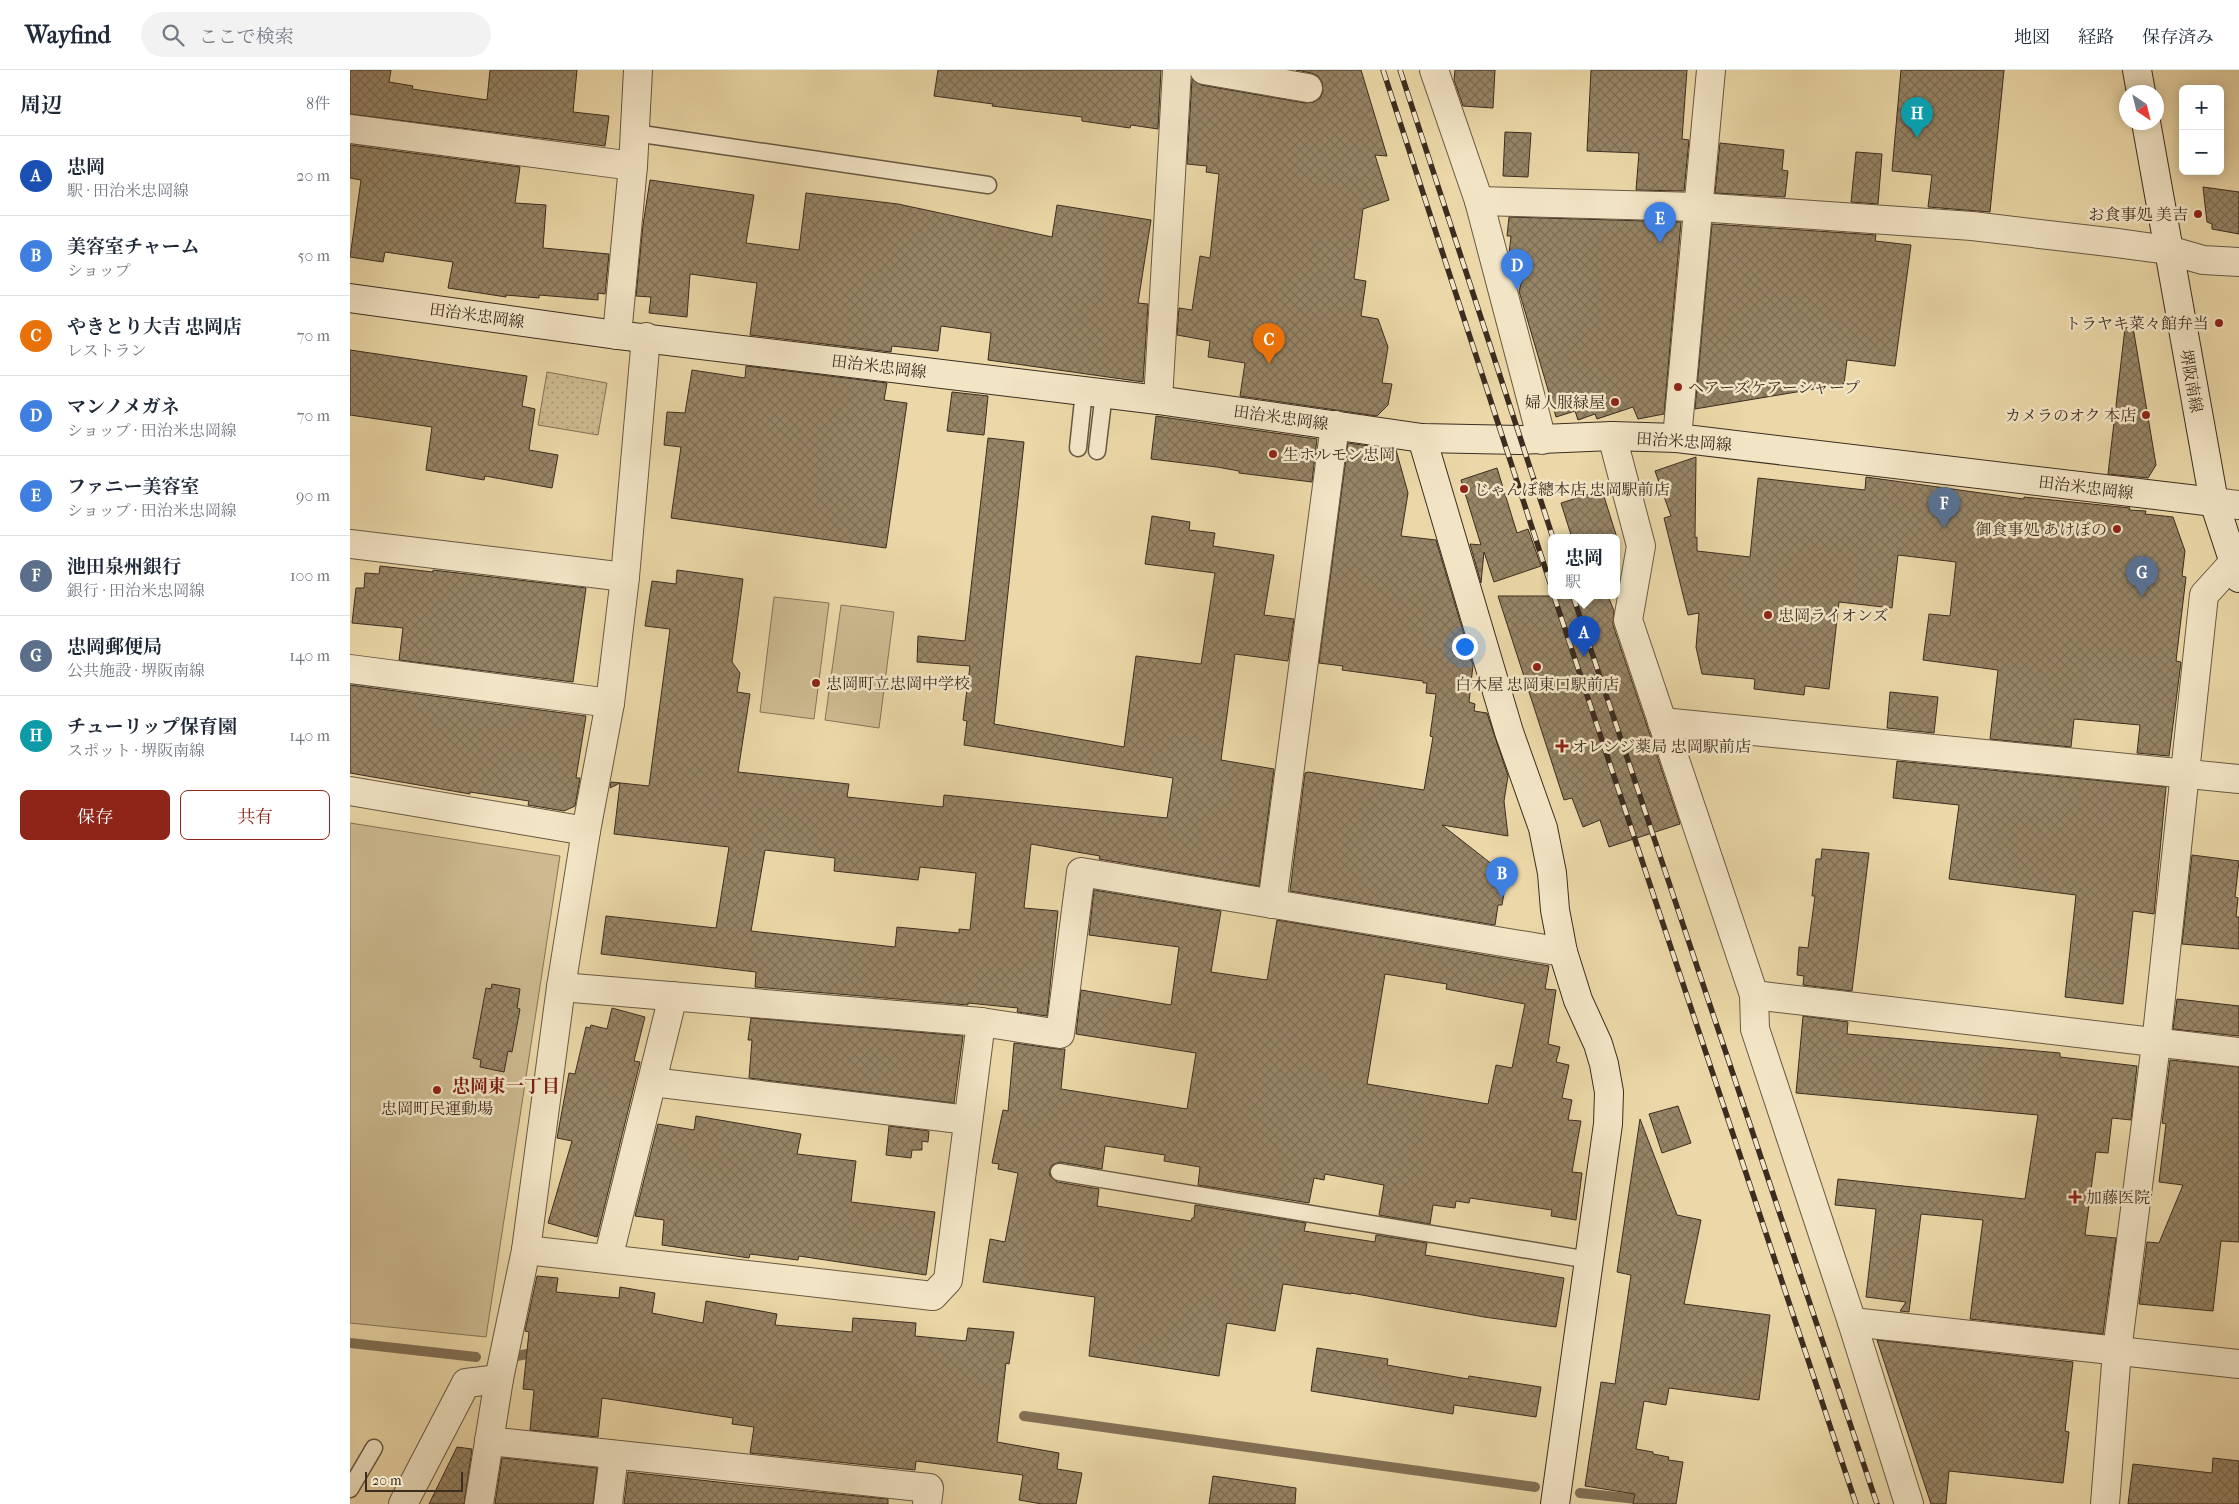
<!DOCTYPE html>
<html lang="ja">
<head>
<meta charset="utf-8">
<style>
	body { margin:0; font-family:"IM FELL French Canon","Noto Serif JP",serif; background:#f2f2f3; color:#1f2937 }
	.controls { position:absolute; right:15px; top:15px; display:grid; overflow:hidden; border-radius:8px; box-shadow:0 2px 12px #0003 }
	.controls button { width:45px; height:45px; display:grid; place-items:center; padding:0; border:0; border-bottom:1px solid #e0e1e3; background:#fff; color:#1f2937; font:25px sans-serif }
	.compass { position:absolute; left:1769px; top:15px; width:45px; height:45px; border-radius:50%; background:#fff; box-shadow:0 2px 12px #0003; rotate:145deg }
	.scale { position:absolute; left:15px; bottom:12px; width:98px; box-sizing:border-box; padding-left:5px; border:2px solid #3c2d20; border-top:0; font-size:14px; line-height:18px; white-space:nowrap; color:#3c2d20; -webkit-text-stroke:4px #f2e5c6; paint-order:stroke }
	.you { position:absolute; left:1114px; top:576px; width:18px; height:18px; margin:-12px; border:4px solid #fff; border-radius:50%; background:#1a73e8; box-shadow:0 0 0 8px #1a73e833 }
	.badge { display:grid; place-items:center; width:32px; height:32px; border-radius:50%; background:#8f2418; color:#fff; font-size:16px; font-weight:700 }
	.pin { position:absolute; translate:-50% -41px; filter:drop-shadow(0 1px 2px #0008) }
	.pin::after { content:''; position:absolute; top:26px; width:18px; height:15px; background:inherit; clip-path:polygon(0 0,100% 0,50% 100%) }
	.popup { position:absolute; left:1198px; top:464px; width:72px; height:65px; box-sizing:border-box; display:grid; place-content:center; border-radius:8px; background:#fff; filter:drop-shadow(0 1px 4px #0005); font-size:16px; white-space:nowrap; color:#747a83 }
	.popup b { font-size:19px; color:#1f2937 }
	.popup::after { content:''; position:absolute; left:50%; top:100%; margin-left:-10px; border:10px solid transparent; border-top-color:#fff }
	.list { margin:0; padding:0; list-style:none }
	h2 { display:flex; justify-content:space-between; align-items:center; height:65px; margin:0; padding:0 20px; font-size:21px }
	h2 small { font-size:16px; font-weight:400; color:#747a83 }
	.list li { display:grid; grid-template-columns:32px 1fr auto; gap:15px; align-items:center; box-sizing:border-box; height:80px; padding:0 20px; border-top:1px solid #e0e1e3 }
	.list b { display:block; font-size:19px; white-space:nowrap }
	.list p { margin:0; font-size:16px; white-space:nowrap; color:#747a83 }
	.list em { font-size:16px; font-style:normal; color:#747a83 }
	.actions { display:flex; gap:10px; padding:15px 20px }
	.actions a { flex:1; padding:11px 0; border:1px solid #8f2418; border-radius:8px; text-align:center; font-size:18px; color:#8f2418 }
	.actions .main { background:#8f2418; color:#fff }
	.icon { flex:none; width:28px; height:28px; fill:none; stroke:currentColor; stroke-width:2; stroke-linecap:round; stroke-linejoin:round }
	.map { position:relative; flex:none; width:1889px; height:1434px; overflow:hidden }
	header { display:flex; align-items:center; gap:30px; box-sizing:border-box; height:70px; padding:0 25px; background:#fff; border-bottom:1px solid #e0e1e3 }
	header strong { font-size:24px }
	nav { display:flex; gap:28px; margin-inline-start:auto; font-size:18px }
	.search { width:350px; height:45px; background:#f2f2f3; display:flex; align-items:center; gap:12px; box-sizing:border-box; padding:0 18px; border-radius:28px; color:#747a83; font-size:19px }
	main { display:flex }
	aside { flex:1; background:#fff }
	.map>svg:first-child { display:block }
	.grass { fill:#cdba90; stroke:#847458 }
	.park { fill:url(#park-dots); stroke:#847458 }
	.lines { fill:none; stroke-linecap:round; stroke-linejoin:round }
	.stream { stroke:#827055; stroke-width:10 }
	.building { fill:url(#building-cross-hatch); stroke:#3c2d20; fill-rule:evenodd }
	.lane-casing { stroke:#685842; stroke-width:19 }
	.street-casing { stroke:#685842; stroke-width:30 }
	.secondary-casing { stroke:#3c2d20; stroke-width:30 }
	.lane { stroke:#f2e5c6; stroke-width:16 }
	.street { stroke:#f2e5c6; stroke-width:28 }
	.secondary { stroke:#f2e5c6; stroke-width:28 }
	.rail-casing { stroke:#3c2d20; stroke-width:5.5 }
	.rail { stroke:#f2e5c6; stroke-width:4; stroke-dasharray:11; stroke-linecap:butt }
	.poi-dot { fill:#8f2418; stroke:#f2e5c6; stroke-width:2 }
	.labels { text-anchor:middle; stroke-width:5; stroke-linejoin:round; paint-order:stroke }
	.poi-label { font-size:16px; fill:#3c2d20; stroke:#f2e5c6; text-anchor:start }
	.street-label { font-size:16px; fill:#3c2d20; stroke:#f2e5c6 }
	.neighbourhood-label { font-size:18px; font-weight:bold; fill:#7a1f14; stroke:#f2e5c6 }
</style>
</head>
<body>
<header>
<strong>Wayfind</strong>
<div class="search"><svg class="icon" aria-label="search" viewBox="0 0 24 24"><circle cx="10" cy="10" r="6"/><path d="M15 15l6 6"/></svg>ここで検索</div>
<nav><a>地図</a><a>経路</a><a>保存済み</a></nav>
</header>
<main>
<aside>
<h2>周辺<small>8件</small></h2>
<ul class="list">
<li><span class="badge" style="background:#1a4fb4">A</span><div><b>忠岡</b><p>駅 · 田治米忠岡線</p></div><em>20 m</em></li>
<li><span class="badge" style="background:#3f7fe0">B</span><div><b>美容室チャーム</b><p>ショップ</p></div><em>50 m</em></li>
<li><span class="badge" style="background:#e8710a">C</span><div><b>やきとり大吉 忠岡店</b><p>レストラン</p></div><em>70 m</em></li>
<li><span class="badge" style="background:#3f7fe0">D</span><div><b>マンノメガネ</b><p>ショップ · 田治米忠岡線</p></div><em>70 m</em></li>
<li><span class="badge" style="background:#3f7fe0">E</span><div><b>ファニー美容室</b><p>ショップ · 田治米忠岡線</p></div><em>90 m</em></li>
<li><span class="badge" style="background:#5c6f8a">F</span><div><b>池田泉州銀行</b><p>銀行 · 田治米忠岡線</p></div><em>100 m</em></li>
<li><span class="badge" style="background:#5c6f8a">G</span><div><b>忠岡郵便局</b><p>公共施設 · 堺阪南線</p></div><em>140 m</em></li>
<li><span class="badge" style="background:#0f9aa8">H</span><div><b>チューリップ保育園</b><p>スポット · 堺阪南線</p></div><em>140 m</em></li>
</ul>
<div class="actions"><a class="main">保存</a><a>共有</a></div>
</aside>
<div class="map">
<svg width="1889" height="1434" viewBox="0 0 1889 1434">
	<defs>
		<pattern id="park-dots" width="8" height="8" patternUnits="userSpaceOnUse" patternTransform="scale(1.25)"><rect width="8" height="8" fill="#cdba90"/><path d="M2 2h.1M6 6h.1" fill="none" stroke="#a89875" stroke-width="1.8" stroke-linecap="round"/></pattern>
		<pattern id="building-cross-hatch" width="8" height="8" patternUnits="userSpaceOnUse" patternTransform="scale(1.25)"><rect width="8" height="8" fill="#978566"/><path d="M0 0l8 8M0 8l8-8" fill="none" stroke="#7c6d54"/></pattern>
	</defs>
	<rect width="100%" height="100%" fill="#ebd7a7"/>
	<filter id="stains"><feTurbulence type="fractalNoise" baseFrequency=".004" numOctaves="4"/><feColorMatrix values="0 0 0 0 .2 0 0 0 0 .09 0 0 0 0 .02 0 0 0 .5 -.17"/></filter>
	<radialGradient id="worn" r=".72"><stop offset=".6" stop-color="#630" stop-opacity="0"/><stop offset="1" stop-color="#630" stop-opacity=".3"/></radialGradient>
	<g class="grass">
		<path d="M424 527 479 533 464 649 410 642Z"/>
		<path d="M491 535 544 542 529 658 475 650Z"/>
		<path d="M0 753 210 786 136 1267 0 1253Z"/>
	</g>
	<path class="park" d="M197 302 257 313 248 365 188 355Z"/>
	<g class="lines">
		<g class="stream">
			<path d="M0 1273 126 1287"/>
			<path d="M167 1286 188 1282"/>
			<path d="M674 1346 1185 1417"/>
			<path d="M1230 1423 1296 1430"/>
		</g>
	</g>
	<g class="building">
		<path d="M0 0H41L39 12 63 16 62 19 137 30 140 0H227L223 42 259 46 255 76 0 44Z"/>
		<path d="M588 0H811L808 59 781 55 780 58 732 51V47L642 36 643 34 584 26Z"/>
		<path d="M946 0H1011L1037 86 1025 85 1039 130 1013 139 1004 209 1016 211 1011 246 1028 249 1038 277 1032 313 1042 314 1038 335 1027 346 890 326 895 293 858 287 860 271 827 265 829 238 842 240 850 186 860 188 869 104 856 102 857 96 837 94 842 9 851 15 955 33 964 32 970 28 973 21 972 12 968 6 961 3Z"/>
		<path d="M1105 0H1145L1143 38 1113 36 1104 10Z"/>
		<path d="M1241 0H1337L1332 69 1339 70 1334 121 1286 120 1289 83 1237 81Z"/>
		<path d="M1551 0H1654L1640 142 1578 137 1582 105 1542 101Z"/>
		<path d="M1155 62 1181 63 1178 107 1153 106Z"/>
		<path d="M1370 73 1434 80 1432 100 1438 101 1435 127 1365 123Z"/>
		<path d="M0 75 170 97 165 133 196 135 193 178 259 184 255 224 248 223V230L189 225V228L156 225V227L98 218 103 192 35 182 33 192 0 187 11 110 0 108Z"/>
		<path d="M1506 82 1532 84 1528 134 1501 132Z"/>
		<path d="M300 110 404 125 396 173 449 180 456 123 548 134 702 167 707 135 801 150 788 233 798 234 793 312 638 290 641 263 591 256 588 281 542 276 541 282 400 265 407 213 340 204 337 247 299 243 301 227 286 226 293 155Z"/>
		<path d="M1853 117 1889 122V164L1862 159V154L1857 152Z"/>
		<path d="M1159 147 1331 152 1314 344 1288 349 1283 337 1247 349 1245 344 1228 350 1225 341 1206 347 1169 221 1174 203 1164 202 1165 185 1159 184 1161 166H1157Z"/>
		<path d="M1362 154 1526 165 1525 171 1561 175 1545 296 1497 290 1494 314 1345 339Z"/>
		<path d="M1783 257 1806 395 1798 408 1758 404 1775 258Z"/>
		<path d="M0 280 177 306 172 336 185 339 179 380 208 385 202 418 135 406 134 410 76 400 82 357 0 345Z"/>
		<path d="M396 296 537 313 534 330 557 333 536 478 321 448 331 377 314 375 317 342 335 343 342 300 395 308Z"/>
		<path d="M602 322 638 326 634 365 597 361Z"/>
		<path d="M806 346 967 369 962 412 889 403V401L867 397 801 389Z"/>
		<path d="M638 368 674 372 644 654 774 677 786 586 851 594 865 503 795 494 802 446 840 452 839 460 865 463 863 476 924 485 914 545 944 549 938 590V591L885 584 871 690 924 699 909 816 749 789 750 786 681 774 674 838 708 841 697 946 667 942 668 938 618 933V935L405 917 406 902 251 884 256 846 366 858 379 777 264 764 270 713 260 718 261 712 299 716 320 559 295 556 302 511 326 514 327 500 393 509 382 592 390 603 387 622 400 624 388 702 499 714 497 727 593 737 594 725 817 748 823 708 614 675 617 651 613 650 620 596 567 592 568 566 615 571ZM415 780 485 788 484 801 568 810 570 797 626 803 620 860 609 859V863L547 857 545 877 401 861Z"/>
		<path d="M998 373 1046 380 1058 423 1051 466 1086 470 1123 595 1119 632 1125 634 1124 641 1137 643 1158 706 1154 731 1158 766 1092 755 1157 806 1152 835H1148L1145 855 940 821 955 703 958 702 1074 720 1083 667 1080 666 1086 624 1076 623 1077 613H1073V611L992 600 993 596 969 593Z"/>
		<path d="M1346 387 1345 468 1347 467V481L1400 487 1408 408 1515 420 1516 407 1674 429V427L1780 438 1779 440 1796 441 1795 444 1823 447 1835 481 1832 506 1836 507 1826 591 1831 592 1819 686 1787 683 1790 655 1724 649 1721 677 1640 669 1648 600 1573 590 1579 544 1600 546 1606 492 1548 485 1542 538 1489 532 1479 619 1455 616 1454 625 1404 619 1405 609 1352 604 1346 577 1349 543 1338 545 1314 448 1321 446 1305 401Z"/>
		<path d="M1147 398 1167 463 1178 459 1191 496 1144 512 1134 482 1131 513 1120 474 1131 475 1111 410Z"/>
		<path d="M1252 420 1267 468H1222L1211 433Z"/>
		<path d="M30 496 83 502V500L236 518 223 612 49 590 53 558 2 553 6 518H14L15 503 29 504Z"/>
		<path d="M1148 526H1258L1264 541 1263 555 1330 754 1259 777 1250 750 1233 757 1222 728 1214 730Z"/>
		<path d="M0 615 236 646 226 708H230L225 736 214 741 178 735 179 731 120 722V724L0 703Z"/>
		<path d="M1540 622 1588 627 1584 663 1537 658Z"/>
		<path d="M1547 691 1816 717 1804 844 1783 841 1773 934 1715 927 1726 825 1599 809 1609 735 1543 728Z"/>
		<path d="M1472 779 1519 783 1502 921 1453 915 1454 906 1447 905 1449 877 1458 878 1465 826H1462L1466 789H1471Z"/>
		<path d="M1842 785 1889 791 1885 827 1888 828 1886 847H1889V879L1832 874Z"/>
		<path d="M744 820 871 841 861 902 917 910 927 850 1199 896 1195 919 1206 920 1198 974 1210 977 1206 992 1219 995 1212 1028 1222 1030 1218 1050 1231 1051 1222 1102 1232 1103 1226 1150 1201 1146 1202 1140 1120 1128 1119 1133 1106 1131 1105 1138 1083 1135 1080 1154 1029 1145 1034 1115 975 1104 974 1110 964 1108 959 1133 848 1115 850 1097 814 1091 815 1085 755 1076 752 1099 710 1092 702 1095 699 1101 700 1106 707 1112 749 1119 747 1136 841 1151 842 1148H844L845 1135 956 1153 954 1161 1025 1172 1026 1165 1077 1173 1075 1185 1214 1208 1206 1257 1134 1247 1001 1223V1224L933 1214 925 1261 877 1253 869 1306 739 1286 745 1227 633 1212 640 1169 655 1172 668 1103 648 1099 649 1094 642 1093 653 1040 658 1041 664 973 708 979H715L711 1019 837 1039 846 983 726 964 731 920 821 935 829 877 739 865ZM1035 904 1097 914 1096 919 1175 934 1162 998 1146 995 1138 1034 1017 1014Z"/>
		<path d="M142 914 170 919 167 938 170 939 162 982 158 981 154 1002 130 997 131 990 123 988 136 918 141 919Z"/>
		<path d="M1827 929 1889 936V966L1823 959Z"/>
		<path d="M262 938 295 947 284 991 290 992 247 1167 198 1153 222 1071 207 1068 219 1003 225 1004 236 957 240 958 241 955 257 959Z"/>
		<path d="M1453 946 1498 952 1497 964 1710 983V987L1787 996 1781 1050 1762 1048 1758 1083 1746 1082 1735 1165 1766 1168 1753 1264 1620 1249 1633 1150 1571 1144 1559 1242 1550 1241 1556 1232 1516 1227 1526 1139 1485 1135 1488 1109 1675 1129 1688 1045 1446 1023Z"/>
		<path d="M401 948 613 966 604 1033 399 1008 402 970H398Z"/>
		<path d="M1820 990 1889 997V1172L1871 1171 1863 1241 1789 1234 1797 1172 1809 1173 1833 1115 1809 1112 1816 1054 1812 1053Z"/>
		<path d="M1328 1036 1341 1073 1312 1083 1299 1044Z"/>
		<path d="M346 1046 451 1064 447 1084 506 1091 501 1132 585 1142 576 1205 449 1186 448 1190 400 1184 399 1188 312 1175 314 1150 285 1146 308 1054 344 1060Z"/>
		<path d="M1290 1049 1327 1145 1351 1150 1334 1234 1420 1245 1409 1330 1319 1318 1316 1335 1294 1331 1286 1379 1303 1382V1384L1319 1387 1318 1390 1333 1392 1326 1434H1283L1285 1424 1235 1416 1251 1312 1265 1314 1281 1205 1267 1202Z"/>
		<path d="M539 1056 579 1061 578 1072 572 1071V1080H562L561 1088 536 1085Z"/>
		<path d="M187 1206 208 1208 206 1222 269 1228 270 1217 305 1223 302 1243 353 1253 356 1231 427 1244 425 1255 502 1262 503 1248 566 1253 565 1266 616 1271 618 1258 664 1262 659 1294 656 1293 647 1372 709 1383 707 1399 732 1403 726 1434H692L669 1430 673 1405 566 1391 565 1400 400 1383 404 1357 382 1354 383 1348 252 1328 248 1367 180 1360 184 1320 173 1319 179 1262 175 1261Z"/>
		<path d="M1527 1270 1723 1292 1715 1361 1719 1362 1713 1413 1599 1401 1596 1434H1581Z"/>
		<path d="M967 1278 1038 1289 1037 1295 1118 1309 1119 1306 1191 1317 1186 1347 1104 1335 1103 1344 961 1321Z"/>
		<path d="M107 1377 122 1379 114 1434H79Z"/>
		<path d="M152 1388 247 1398 243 1434H145Z"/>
		<path d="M1863 1388 1889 1391V1434H1778L1783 1394 1862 1403Z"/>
		<path d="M278 1402 395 1415 538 1429V1434H274Z"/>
		<path d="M863 1406 946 1418 945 1434H859Z"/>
	</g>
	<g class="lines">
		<g class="lane-casing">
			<g id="lane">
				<path d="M285 63 638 115"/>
				<path d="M728 378 734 321"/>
				<path d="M747 381 754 323"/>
				<path d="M709 1102 1239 1190"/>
				<path d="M0 1419 24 1378"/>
			</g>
		</g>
		<g class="street-casing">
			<g id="street">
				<path d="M854 0 958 18"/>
				<path d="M1084 0 1129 131 1192 370"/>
				<path d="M0 59 283 96"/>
				<path d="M1129 131 1348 137 1622 156 1767 173 1818 180 1853 190 1889 192"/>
				<path d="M267 265 283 96 288 0"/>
				<path d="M808 330 827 0"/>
				<path d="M1262 366 1291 476 1278 550 1404 925 1405 959 1502 1252 1559 1434"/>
				<path d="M1327 368 1361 0"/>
				<path d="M1864 432 1889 435"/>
				<path d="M0 474 275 507"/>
				<path d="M0 599 260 633"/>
				<path d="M1312 652 1889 709"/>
				<path d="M0 721 236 761"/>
				<path d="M922 834 985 355"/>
				<path d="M1404 925 1889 982"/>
				<path d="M631 952 710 964 731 802 1213 882"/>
				<path d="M302 1012 618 1050"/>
				<path d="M176 1180 583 1226 598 1210 631 952 211 917"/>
				<path d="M258 1189 323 926"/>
				<path d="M1502 1252 1889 1294"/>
				<path d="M139 1371 579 1418 577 1434"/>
				<path d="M53 1434 116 1313 149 1309"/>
				<path d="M129 1434 149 1309 176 1180 211 917 236 761 260 633 275 507 296 267"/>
				<path d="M258 1434 264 1385"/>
				<path d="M1755 1434 1767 1281 1806 974 1854 525 1883 493"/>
			</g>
		</g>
		<g class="secondary-casing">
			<g id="secondary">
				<path d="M1787 0 1791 22"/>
				<path d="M1796 52 1864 432 1889 508"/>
				<path d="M0 228 267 265 808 330 1072 368 1170 370 1262 366 1327 368 1864 432"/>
				<path d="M1072 368 1159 662 1193 758 1202 803 1205 840 1213 882 1228 930 1248 974 1254 994 1259 1022 1258 1054 1205 1434"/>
			</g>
		</g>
		<use href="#lane" class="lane"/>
		<use href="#street" class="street"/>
		<use href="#secondary" class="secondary"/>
		<g class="rail-casing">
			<g id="rail">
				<path d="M1033 0 1202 519"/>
				<path d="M1050 0 1203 468"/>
				<path d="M1204 526 1506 1434"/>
				<path d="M1223 526 1527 1434"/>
			</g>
		</g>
		<use href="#rail" class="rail"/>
	</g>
	<g class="poi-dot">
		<circle cx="1848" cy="144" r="5"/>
		<circle cx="1869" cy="253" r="5"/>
		<circle cx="1328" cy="317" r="5"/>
		<circle cx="1265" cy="332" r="5"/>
		<circle cx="1796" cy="345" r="5"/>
		<circle cx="923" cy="384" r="5"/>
		<circle cx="1114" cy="419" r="5"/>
		<circle cx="1767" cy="459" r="5"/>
		<circle cx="1418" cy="545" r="5"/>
		<circle cx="1187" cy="597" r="5"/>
		<circle cx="466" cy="613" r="5"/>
		<path d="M1209.5 668.5h5v5h5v5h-5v5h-5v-5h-5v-5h5z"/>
		<circle cx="87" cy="1020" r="5"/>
		<path d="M1722.5 1119.5h5v5h5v5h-5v5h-5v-5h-5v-5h5z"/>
	</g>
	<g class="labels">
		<g class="poi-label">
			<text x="1838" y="150" text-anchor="end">お食事処 美吉</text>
			<text x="1859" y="259" text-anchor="end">トラヤキ菜々館弁当</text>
			<text x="1338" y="323">ヘアーズケアーシャープ</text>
			<text x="1255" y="338" text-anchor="end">婦人服緑屋</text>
			<text x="1786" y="351" text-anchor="end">カメラのオク 本店</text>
			<text x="933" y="390">生ホルモン忠岡</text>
			<text x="1124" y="425">じゃんぼ總本店 忠岡駅前店</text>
			<text x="1757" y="465" text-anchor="end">御食事処 あけぼの</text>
			<text x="1428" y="551">忠岡ライオンズ</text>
			<text x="476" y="619">忠岡町立忠岡中学校</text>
			<text x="1187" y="620" text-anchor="middle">白木屋 忠岡東口駅前店</text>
			<text x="1222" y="682">オレンジ薬局 忠岡駅前店</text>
			<text x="87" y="1044" text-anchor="middle">忠岡町民運動場</text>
			<text x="1736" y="1133">加藤医院</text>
		</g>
		<g class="street-label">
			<text transform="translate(127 245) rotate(8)" y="6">田治米忠岡線</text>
			<text transform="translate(529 296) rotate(7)" y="6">田治米忠岡線</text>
			<text transform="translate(1842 311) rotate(80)" y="6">堺阪南線</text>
			<text transform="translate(931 347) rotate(8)" y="6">田治米忠岡線</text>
			<text transform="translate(1334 371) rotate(4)" y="6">田治米忠岡線</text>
			<text transform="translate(1736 417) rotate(7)" y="6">田治米忠岡線</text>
		</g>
		<g class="neighbourhood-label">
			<text x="156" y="1022">忠岡東一丁目</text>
		</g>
	</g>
	<rect width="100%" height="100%" filter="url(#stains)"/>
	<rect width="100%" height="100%" fill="url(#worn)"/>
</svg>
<div class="controls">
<button>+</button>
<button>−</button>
</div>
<svg class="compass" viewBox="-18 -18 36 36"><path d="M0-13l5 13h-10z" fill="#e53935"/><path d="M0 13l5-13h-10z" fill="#747a83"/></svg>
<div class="scale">20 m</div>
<div class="you"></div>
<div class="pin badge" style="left:1234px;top:587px;background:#1a4fb4">A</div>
<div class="popup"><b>忠岡</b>駅</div>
<div class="pin badge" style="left:1152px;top:828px;background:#3f7fe0">B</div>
<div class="pin badge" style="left:919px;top:294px;background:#e8710a">C</div>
<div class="pin badge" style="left:1167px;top:220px;background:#3f7fe0">D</div>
<div class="pin badge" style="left:1310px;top:173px;background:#3f7fe0">E</div>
<div class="pin badge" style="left:1594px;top:458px;background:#5c6f8a">F</div>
<div class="pin badge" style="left:1792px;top:527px;background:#5c6f8a">G</div>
<div class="pin badge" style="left:1567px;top:68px;background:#0f9aa8">H</div>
</div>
</main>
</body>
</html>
